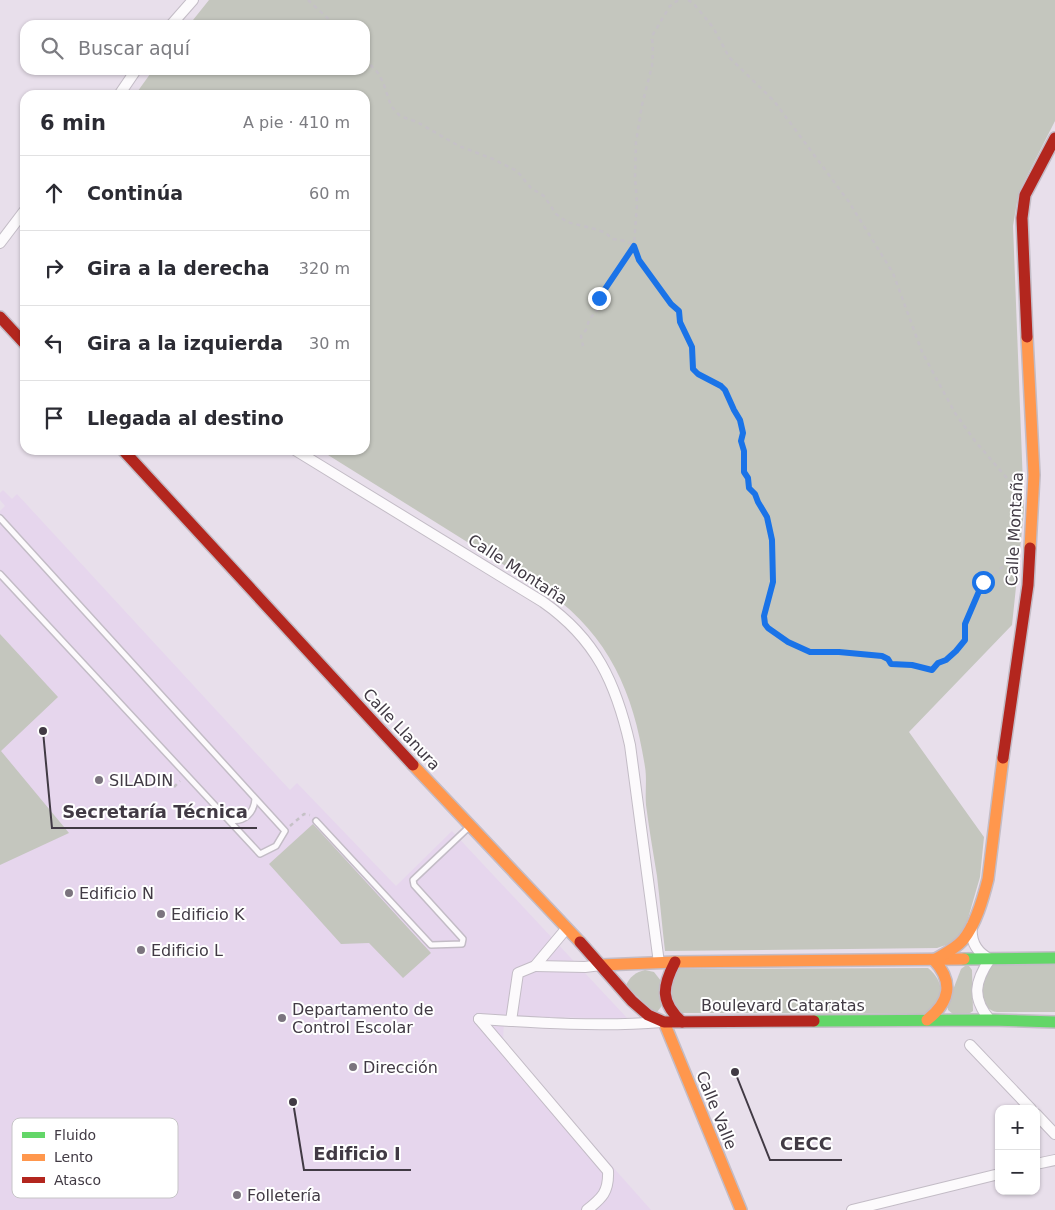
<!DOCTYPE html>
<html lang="es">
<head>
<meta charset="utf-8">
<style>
	body { margin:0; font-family:"DejaVu Sans",sans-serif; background:#f7f7f7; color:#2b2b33 }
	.controls { position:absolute; right:15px; bottom:15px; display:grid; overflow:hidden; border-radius:10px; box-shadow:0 1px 4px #0004 }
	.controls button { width:45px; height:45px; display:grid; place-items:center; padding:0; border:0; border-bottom:1px solid #e1e1e2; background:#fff; color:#2b2b33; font:25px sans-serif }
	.stop { position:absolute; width:15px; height:15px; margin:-11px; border:4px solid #1a73e8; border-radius:50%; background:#fff }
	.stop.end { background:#1a73e8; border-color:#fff; box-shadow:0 1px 5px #0008 }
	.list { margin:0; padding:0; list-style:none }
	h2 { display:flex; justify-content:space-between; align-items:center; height:65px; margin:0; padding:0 20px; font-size:21px }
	h2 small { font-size:16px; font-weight:400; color:#7c7c81 }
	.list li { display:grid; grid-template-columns:32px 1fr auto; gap:15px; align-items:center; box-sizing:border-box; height:75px; padding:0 20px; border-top:1px solid #e1e1e2 }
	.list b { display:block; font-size:19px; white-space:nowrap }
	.list em { font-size:16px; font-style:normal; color:#7c7c81 }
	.icon { flex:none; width:28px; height:28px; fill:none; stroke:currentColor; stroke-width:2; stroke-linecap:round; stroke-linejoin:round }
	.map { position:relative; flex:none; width:1055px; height:1210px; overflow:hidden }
	.search { position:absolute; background:#fff; box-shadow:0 1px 4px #0004; left:20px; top:20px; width:350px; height:55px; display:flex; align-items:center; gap:12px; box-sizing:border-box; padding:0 18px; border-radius:15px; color:#7c7c81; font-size:19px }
	.panel { position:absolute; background:#fff; box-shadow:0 1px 4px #0004; left:20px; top:90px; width:350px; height:365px; border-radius:15px }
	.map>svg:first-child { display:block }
	.built { fill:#e6d6ed }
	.green { fill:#c4c6be }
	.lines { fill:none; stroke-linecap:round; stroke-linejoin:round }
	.lane-casing { stroke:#c3bcc6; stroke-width:8 }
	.street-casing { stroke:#c3bcc6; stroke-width:12 }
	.fast-casing { stroke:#c3bcc6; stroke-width:14 }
	.slow-casing { stroke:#c3bcc6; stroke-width:14 }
	.jam-casing { stroke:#c3bcc6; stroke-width:14 }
	.path { stroke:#c5c1c6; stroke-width:2.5; stroke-dasharray:4 4; stroke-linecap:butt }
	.lane { stroke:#fcfafc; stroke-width:5 }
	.street { stroke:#fcfafc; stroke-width:10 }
	.fast { stroke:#63d668; stroke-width:11 }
	.slow { stroke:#ff974d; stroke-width:11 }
	.jam { stroke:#b3261e; stroke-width:11 }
	.route { stroke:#1a73e8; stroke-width:6 }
	.poi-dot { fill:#7b747e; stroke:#fff; stroke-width:2 }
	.labels { text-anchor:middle; stroke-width:4; stroke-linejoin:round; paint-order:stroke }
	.street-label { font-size:16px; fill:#413a44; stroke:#fff }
	.poi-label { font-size:16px; fill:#413a44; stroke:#fff; text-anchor:start }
	.key { fill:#fff; stroke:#c6c4c7; stroke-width:1 }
	.key-label { font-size:14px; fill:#413a44 }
	.leader { fill:none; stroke:#413a44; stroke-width:2 }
	.callout-dot { fill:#413a44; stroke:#fff; stroke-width:2 }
	.callout-label { font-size:18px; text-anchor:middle; font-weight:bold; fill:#413a44; stroke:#fff; stroke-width:4; stroke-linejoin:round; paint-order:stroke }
</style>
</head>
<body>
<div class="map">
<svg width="1055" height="1210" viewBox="0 0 1055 1210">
	<rect width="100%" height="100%" fill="#e8dfeb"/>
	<path class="built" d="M3 490 12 499 17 494 290 790 297 783 396 886 452 831 628 1019 504 1016 503 1043 651 1210H0V511L5 506 0 500V493Z"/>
	<g class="green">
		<path d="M209 0H1055V121L1021 188 1017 202 1013 226 1024 511 1012 625 909 732 984 837 980 877 967 922 959 936 949 944 937 948 665 951C662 926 660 901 657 876 653 852 649 828 646 805 645 792 647 779 645 767 634 694 610 637 549 593L320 450H365V95H135L153 70H365V25H189Z"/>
		<path d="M0 634 58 697 1 751 69 833 0 865Z"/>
		<path d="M313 824 431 953 403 978 369 943 341 944 269 864Z"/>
		<path d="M993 965H1055V1012H997C990 1011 984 1006 983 999 981 990 986 969 993 965Z"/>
		<path d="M965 966H969L972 970 973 1011 970 1013 953 1014 948 1010V1003L961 969Z"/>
		<path d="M928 968C946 982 945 1004 923 1014L677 1013 671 999 673 969Z"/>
		<path d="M645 970 654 972 661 981V1007L657 1012H654L626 986C629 977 636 972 645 970Z"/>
	</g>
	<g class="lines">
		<g class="lane-casing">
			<g id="lane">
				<path d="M0 518 285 831 276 846 260 854 0 574"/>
				<path d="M230 820C244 823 254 813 255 799"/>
				<path d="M316 821 431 945 462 944 463 939 414 885 413 880 469 827"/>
			</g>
		</g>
		<g class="street-casing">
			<g id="street">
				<path d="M171 25 193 0"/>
				<path d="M119 95 136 70"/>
				<path d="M0 243 25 210"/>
				<path d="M295 450 543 602C596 639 616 683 630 745L659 963"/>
				<path d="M972 925C970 941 976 952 990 959 975 981 971 998 990 1020"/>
				<path d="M535 966 585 967 601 965"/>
				<path d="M479 1019 608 1171C609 1192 602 1198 587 1210"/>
				<path d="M479 1019C539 1023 602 1027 662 1022"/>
				<path d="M511 1021 518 973 535 966 566 929"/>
				<path d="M970 1045 1031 1109"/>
				<path d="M1036 1114 1055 1134"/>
				<path d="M1036 1164 1055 1160"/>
				<path d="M852 1210 999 1174"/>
			</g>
		</g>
		<g class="fast-casing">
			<g id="fast">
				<path d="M964 959 1055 958"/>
				<path d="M814 1021 990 1020 1055 1022"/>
			</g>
		</g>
		<g class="slow-casing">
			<g id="slow">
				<path d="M1027 337 1034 475 1030 548"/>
				<path d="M413 765 580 942"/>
				<path d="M601 965 675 962 964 959"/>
				<path d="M927 1020C950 1002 954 982 934 960 944 954 955 949 963 940 976 924 983 899 988 879L1003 758"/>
				<path d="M664 1022 741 1210"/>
			</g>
		</g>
		<g class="jam-casing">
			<g id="jam">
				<path d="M0 317 25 344"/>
				<path d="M1027 337 1022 218 1025 195 1055 138"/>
				<path d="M123 450 413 765"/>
				<path d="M1003 758 1028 585 1030 548"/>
				<path d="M580 942 632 1001 648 1015 664 1022 814 1021"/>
				<path d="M675 962C662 987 660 1002 682 1022"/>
			</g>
		</g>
		<g class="path">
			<path d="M308 0 335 25"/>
			<path d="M678 0 670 6 652 36 653 52 652 66 642 105 636 142 635 176 637 204 634 246 639 260 671 304 679 311 680 321 692 347 693 369 698 374 721 386 728 395 734 410 740 420 743 433 741 441 744 451 743 472 747 478 749 488 755 494 758 502 767 517 771 541 773 582 764 616 765 624 779 636 810 652H839L882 656 889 659 891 664 912 665 932 670 938 663 946 660 956 651 965 640V624L983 582 1017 556"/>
			<path d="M688 0 693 3 713 27 729 57 774 101 849 202 893 273 922 352 955 413 975 441 1006 477 1020 490"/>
			<path d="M365 59 378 73 383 82 391 106 400 116 417 122 459 146 493 159 517 171 531 188 544 196 556 214 567 222 595 229 606 233 612 239 627 241 634 246 599 298 598 309 589 320 586 330 581 336 583 346"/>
			<path d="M174 787 180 781"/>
			<path d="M290 826 304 814 310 815"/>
		</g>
		<use href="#lane" class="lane"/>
		<use href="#street" class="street"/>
		<use href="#fast" class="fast"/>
		<use href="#slow" class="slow"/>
		<use href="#jam" class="jam"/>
	</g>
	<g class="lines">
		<path class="route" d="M599 298 634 246 639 260 671 304 679 311 680 322 692 347 693 369 698 374 721 386 725 390 734 410 740 420 743 433 741 441 744 451V472L748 478 749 488 755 494 758 502 767 517 772 540 773 582 764 616 765 624 768 628 788 642 810 652H839L882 656 888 659 891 664 912 665 932 670 938 663 946 660 956 651 965 640V624L983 582"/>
	</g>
	<g class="poi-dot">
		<circle cx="99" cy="780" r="5"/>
		<circle cx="69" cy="893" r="5"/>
		<circle cx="161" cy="914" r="5"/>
		<circle cx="141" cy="950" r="5"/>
		<circle cx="282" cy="1018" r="5"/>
		<circle cx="353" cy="1067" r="5"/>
		<circle cx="237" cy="1195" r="5"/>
	</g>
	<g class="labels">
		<g class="street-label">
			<text transform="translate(1014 529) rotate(-87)" y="6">Calle Montaña</text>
			<text transform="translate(518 569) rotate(33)" y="6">Calle Montaña</text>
			<text transform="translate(402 729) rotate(47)" y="6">Calle Llanura</text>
			<text x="783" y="1011">Boulevard Cataratas</text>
			<text transform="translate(717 1110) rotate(68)" y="6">Calle Valle</text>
		</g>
		<g class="poi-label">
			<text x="109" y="786">SILADIN</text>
			<text x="79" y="899">Edificio N</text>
			<text x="171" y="920">Edificio K</text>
			<text x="151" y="956">Edificio L</text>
			<text x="292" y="1015">Departamento de<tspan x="292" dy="18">Control Escolar</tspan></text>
			<text x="363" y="1073">Dirección</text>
			<text x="247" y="1201">Folletería</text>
		</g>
	</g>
	<rect x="12" y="1118" width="166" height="80" rx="8" class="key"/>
	<rect x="22" y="1132" width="23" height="6" fill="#63d668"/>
	<rect x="22" y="1154" width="23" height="7" fill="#ff974d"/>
	<rect x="22" y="1177" width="23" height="6" fill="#b3261e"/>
	<g class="key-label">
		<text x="54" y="1140">Fluido</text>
		<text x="54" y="1162">Lento</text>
		<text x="54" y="1185">Atasco</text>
	</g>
	<path class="leader" d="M43 731L52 828H257M735 1072L770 1160H842M293 1102L304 1170H411"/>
	<g class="callout-dot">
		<circle cx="43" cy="731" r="5"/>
		<circle cx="735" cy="1072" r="5"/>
		<circle cx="293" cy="1102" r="5"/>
	</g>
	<g class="callout-label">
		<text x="155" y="818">Secretaría Técnica</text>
		<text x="806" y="1150">CECC</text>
		<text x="357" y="1160">Edificio I</text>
	</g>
</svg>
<div class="controls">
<button>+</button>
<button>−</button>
</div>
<div class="stop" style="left:983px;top:582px"></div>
<div class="stop end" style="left:599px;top:298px"></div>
<div class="search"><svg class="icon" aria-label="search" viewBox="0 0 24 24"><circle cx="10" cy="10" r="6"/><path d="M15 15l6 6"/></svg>Buscar aquí</div>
<section class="panel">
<h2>6 min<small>A pie · 410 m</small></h2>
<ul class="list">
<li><svg class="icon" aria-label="ahead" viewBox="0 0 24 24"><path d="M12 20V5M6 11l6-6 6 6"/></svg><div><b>Continúa</b></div><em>60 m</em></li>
<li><svg class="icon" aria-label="right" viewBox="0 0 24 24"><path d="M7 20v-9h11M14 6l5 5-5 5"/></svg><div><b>Gira a la derecha</b></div><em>320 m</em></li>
<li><svg class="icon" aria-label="left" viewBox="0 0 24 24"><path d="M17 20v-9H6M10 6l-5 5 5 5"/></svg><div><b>Gira a la izquierda</b></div><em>30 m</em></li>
<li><svg class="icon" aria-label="arrive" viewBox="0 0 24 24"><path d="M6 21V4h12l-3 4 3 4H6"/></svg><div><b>Llegada al destino</b></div></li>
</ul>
</section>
</div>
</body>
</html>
